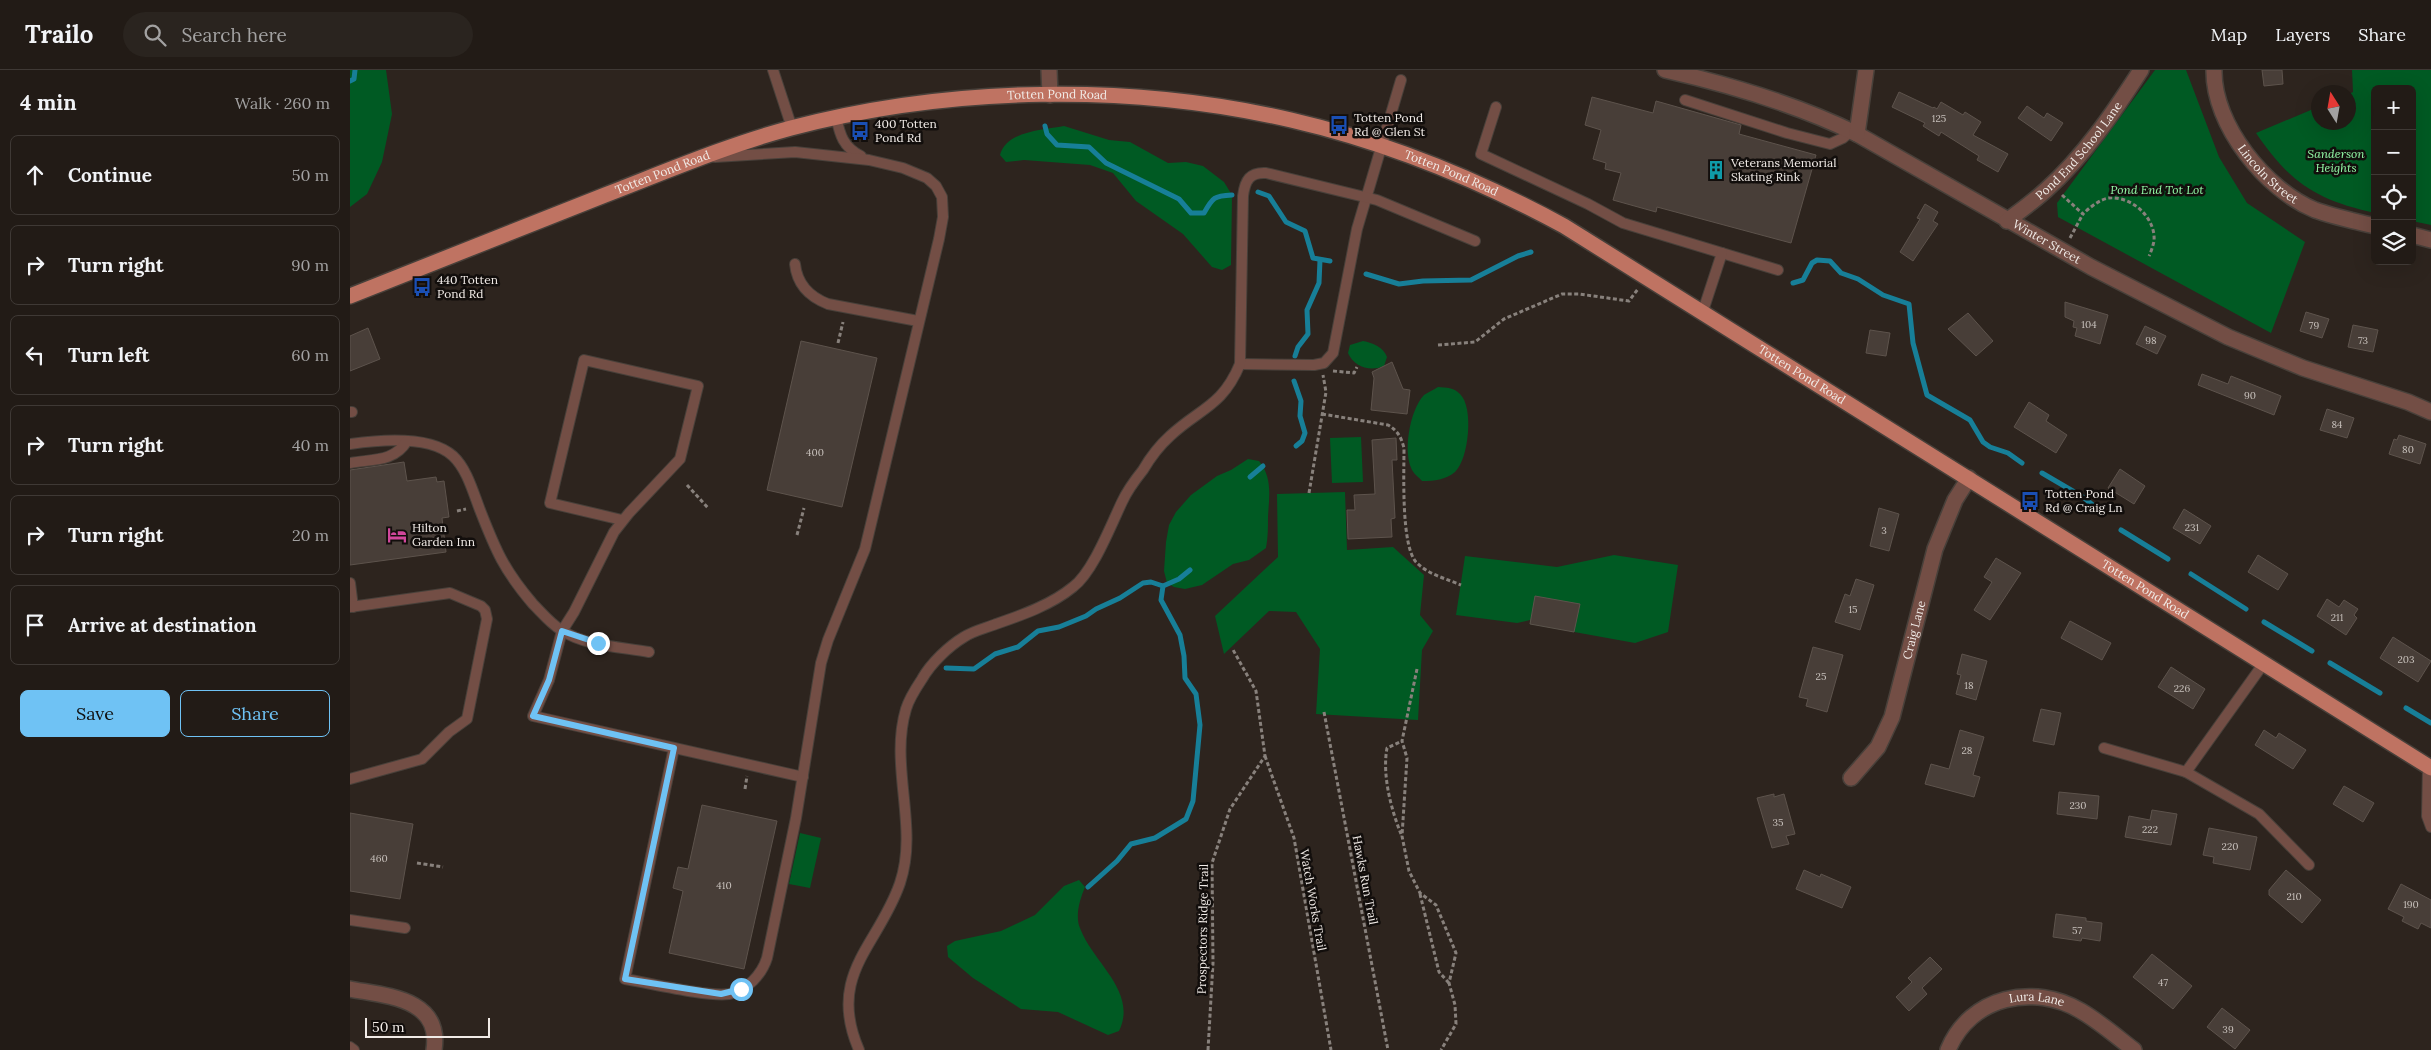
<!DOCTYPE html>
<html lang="en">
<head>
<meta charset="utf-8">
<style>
	body { margin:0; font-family:Lora,serif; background:#2a241f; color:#f1f3f6 }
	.controls { position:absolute; right:15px; top:15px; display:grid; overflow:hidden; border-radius:8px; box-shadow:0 5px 20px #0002 }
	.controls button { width:45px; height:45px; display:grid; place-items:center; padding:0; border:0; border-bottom:1px solid #3f3935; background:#221b16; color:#f1f3f6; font:25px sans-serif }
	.compass { position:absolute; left:1961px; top:15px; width:45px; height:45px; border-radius:50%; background:#221b16; box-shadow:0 5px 20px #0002; rotate:349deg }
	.scale { position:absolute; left:15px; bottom:12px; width:125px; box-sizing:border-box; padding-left:5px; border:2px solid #f1ebe7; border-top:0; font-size:14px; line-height:18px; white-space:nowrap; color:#f1ebe7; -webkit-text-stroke:4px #120e0c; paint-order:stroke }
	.stop { position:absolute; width:15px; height:15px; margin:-11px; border:4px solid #6fc2f4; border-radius:50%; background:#fff }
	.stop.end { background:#6fc2f4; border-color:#fff; box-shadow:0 1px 5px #0008 }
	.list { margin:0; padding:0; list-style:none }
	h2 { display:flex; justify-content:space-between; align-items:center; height:65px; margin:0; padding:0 20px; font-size:21px }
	h2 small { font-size:16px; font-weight:400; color:#a2a1a1 }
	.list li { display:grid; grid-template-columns:32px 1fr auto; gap:15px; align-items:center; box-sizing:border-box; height:80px; margin:0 10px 10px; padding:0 10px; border:1px solid #3f3935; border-radius:8px }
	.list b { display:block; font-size:19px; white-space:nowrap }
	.list em { font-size:16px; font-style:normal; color:#a2a1a1 }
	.actions { display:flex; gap:10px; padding:15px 20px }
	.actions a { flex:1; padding:11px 0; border:1px solid #6fc2f4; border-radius:8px; text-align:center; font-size:18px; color:#6fc2f4 }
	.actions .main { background:#6fc2f4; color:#111 }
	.icon { flex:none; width:28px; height:28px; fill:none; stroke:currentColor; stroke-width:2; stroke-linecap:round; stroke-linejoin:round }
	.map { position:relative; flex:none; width:2081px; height:980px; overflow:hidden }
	header { display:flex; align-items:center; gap:30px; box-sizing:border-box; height:70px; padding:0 25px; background:#221b16; border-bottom:1px solid #3f3935 }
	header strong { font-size:24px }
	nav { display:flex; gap:28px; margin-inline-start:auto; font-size:18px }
	.search { width:350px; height:45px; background:#2a241f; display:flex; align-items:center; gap:12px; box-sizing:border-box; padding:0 18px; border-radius:28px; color:#a2a1a1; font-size:19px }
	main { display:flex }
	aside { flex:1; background:#221b16 }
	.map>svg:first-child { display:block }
	.green { fill:#005a23 }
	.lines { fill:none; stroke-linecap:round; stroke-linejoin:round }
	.stream { stroke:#177f98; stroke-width:5 }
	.building { fill:#483e38; stroke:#5d534c }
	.service-casing { stroke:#48403a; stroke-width:12 }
	.minor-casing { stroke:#48403a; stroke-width:18 }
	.tertiary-casing { stroke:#48403a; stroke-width:18 }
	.primary-casing { stroke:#48403a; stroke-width:18 }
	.path { stroke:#88817c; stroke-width:3; stroke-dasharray:4 2.5; stroke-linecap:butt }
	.service { stroke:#734e45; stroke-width:10 }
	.minor { stroke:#734e45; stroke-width:15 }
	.tertiary { stroke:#734e45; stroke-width:15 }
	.primary { stroke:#bf7362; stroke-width:15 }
	.route { stroke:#6fc2f4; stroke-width:6 }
	.labels { text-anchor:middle; stroke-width:5; stroke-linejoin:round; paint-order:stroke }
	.number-label { font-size:10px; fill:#c7c0bb }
	.street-label { font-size:12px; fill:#f1ebe7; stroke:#120e0c }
	.poi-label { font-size:12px; fill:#f1ebe7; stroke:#120e0c; text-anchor:start }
	.park-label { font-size:12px; font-style:italic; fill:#93faa7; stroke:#120e0c }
</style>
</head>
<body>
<header>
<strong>Trailo</strong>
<div class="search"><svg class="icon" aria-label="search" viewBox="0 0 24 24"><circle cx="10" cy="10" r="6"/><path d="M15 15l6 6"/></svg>Search here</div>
<nav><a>Map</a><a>Layers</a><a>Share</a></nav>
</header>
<main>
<aside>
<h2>4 min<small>Walk · 260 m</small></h2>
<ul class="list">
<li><svg class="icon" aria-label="ahead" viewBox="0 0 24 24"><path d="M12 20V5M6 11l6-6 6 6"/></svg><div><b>Continue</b></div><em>50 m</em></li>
<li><svg class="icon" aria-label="right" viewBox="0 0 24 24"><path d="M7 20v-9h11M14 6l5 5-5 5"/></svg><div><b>Turn right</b></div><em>90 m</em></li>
<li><svg class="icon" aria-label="left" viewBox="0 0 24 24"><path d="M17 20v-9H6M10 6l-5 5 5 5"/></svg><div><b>Turn left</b></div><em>60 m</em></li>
<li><svg class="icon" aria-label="right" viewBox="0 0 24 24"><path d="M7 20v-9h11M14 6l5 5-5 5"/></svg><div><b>Turn right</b></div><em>40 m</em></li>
<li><svg class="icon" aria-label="right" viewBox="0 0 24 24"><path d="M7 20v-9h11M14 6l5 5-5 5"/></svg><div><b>Turn right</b></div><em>20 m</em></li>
<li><svg class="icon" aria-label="arrive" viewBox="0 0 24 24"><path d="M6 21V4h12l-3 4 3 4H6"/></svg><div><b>Arrive at destination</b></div></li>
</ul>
<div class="actions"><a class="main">Save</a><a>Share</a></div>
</aside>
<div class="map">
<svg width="2081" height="980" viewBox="0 0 2081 980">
	<rect width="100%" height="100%" fill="#2d241e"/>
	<g class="green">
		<path d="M0 0H36L42 44 32 92 17 124 0 137Z"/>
		<path d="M1805 0H1836L1869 87 1897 133 1955 172 1921 263 1708 147 1707 133Z"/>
		<path d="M2002 0H2081V155L2062 151V19H2025V143C1966 130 1940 113 1906 63L1968 37V52H1998L1999 24 2003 22Z"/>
		<path d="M714 56 759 70 780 72 818 93 836 92 853 96 874 112 882 125 881 195 872 200 862 197 833 164 786 131 763 103 740 95 674 90 656 92 650 85C656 61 693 60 714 56Z"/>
		<path d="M1013 271C1023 273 1033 277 1037 287L1034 296C1020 302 1004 297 998 283L1000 275Z"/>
		<path d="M1088 317C1097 318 1103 317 1110 324 1124 337 1119 389 1105 402 1095 410 1085 411 1072 411 1070 408 1066 406 1064 403 1051 386 1060 339 1074 325 1078 322 1084 320 1088 317Z"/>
		<path d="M1011 367 1013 412 982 413 980 368Z"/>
		<path d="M898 389 909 391C923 408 919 427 918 447 918 458 918 467 916 478L899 490 883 494 852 515 835 519 824 517 817 513 814 501 816 472 819 455 826 442 841 425 867 406 881 400Z"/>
		<path d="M995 422 997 480 1043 477 1074 505 1070 545 1083 561 1072 580 1068 650 966 644 970 579 946 542 919 541 874 584 865 546 928 487 927 424Z"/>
		<path d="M1264 485 1328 495 1318 562 1285 573 1180 554V550L1167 553 1106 545 1115 486 1207 497Z"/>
		<path d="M450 763 471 768 460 818 439 814Z"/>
		<path d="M729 810 735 817C731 827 727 838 728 850 728 855 731 860 733 865 748 896 787 924 769 961L758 965 708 942 671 939 623 908 598 887 597 876 605 871 651 861 685 845 714 816Z"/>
	</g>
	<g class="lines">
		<g class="stream">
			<path d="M0 11 4 9 5 0"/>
			<path d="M695 56 697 64 707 75 739 77 756 93 829 129 841 143H854C863 127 864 126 882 125"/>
			<path d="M908 122 919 126 936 152 955 161 963 188 980 191"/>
			<path d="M1016 204 1049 214 1073 211 1121 210 1168 186 1181 182"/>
			<path d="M1443 213 1453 210 1462 193 1467 190 1480 191 1491 203 1508 209 1533 225 1559 234 1563 273 1577 325 1620 350 1633 372 1640 377 1658 383 1672 393"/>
			<path d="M945 286 948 277 958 264 957 240 969 213 970 190"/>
			<path d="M944 311 951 331 950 346 955 363 952 371 946 376"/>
			<path d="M1692 403 1733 427 1750 441"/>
			<path d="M900 407 913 396"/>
			<path d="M1771 460 1818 489"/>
			<path d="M1841 504 1896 539"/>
			<path d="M1914 552 1962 581"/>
			<path d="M1980 593 2030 623"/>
			<path d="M596 598 624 599 645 584 668 577 688 561 709 557 736 546 746 539 770 528 793 513 801 512 813 516"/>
			<path d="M2056 638 2081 653"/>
			<path d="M738 817 767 791 781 774 805 768 836 749 843 731 850 655 846 624 835 608 834 586 830 565 811 530 813 516 829 509 840 500"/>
		</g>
	</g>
	<g class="building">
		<path d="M1912 0H1932L1933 14 1914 16Z"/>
		<path d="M1549 22 1583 38 1584 37 1587 39 1591 32 1613 45 1615 42 1631 52 1623 65 1658 84 1648 102 1627 90 1629 86 1591 62 1589 66 1573 56 1575 53 1542 37Z"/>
		<path d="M1242 27 1303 43 1306 31 1391 55 1389 64 1466 85 1441 173 1307 137 1306 142 1263 130 1271 103 1255 99 1256 93 1243 89 1251 60 1235 55Z"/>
		<path d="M1677 36 1694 48 1697 43 1713 53 1701 71 1668 48Z"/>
		<path d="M1575 134 1588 142 1583 151 1588 154 1563 191 1550 182 1570 149 1567 148Z"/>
		<path d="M1715 232 1758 245 1750 274 1725 266 1727 258 1723 257 1724 251 1715 247Z"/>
		<path d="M1956 242 1979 249 1972 268 1950 261Z"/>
		<path d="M1618 243 1643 271 1626 286 1598 259Z"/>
		<path d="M2003 255 2028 260 2023 282 1998 277Z"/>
		<path d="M1795 256 1816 266 1807 284 1786 274Z"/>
		<path d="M18 258 30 289 0 301V266Z"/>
		<path d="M1520 260 1540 263 1536 286 1516 283Z"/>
		<path d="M451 271 527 288 492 437 417 420Z"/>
		<path d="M1042 292 1053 319 1060 320 1057 344 1021 340 1024 308 1022 302Z"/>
		<path d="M1852 304 1878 314 1881 306 1931 326 1924 345 1848 315Z"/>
		<path d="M1679 332 1699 345 1696 351 1717 365 1706 383 1664 357Z"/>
		<path d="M1977 339 2004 348 1997 368 1970 360Z"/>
		<path d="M2049 365 2076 374 2070 394 2039 384 2044 369 2047 370Z"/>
		<path d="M1046 368 1047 390H1042L1045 448 1041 449 1042 467 998 469 997 440H1005L1004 425 1025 424 1022 370Z"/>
		<path d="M54 392 57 411 86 407 87 412 94 411 99 447 92 448 96 482 0 495V400Z"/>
		<path d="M1770 399 1795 416 1784 434 1758 418Z"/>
		<path d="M1529 438 1549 444 1539 481 1520 476Z"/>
		<path d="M1834 439 1861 456 1850 474 1823 458Z"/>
		<path d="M1908 485 1938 504 1928 520 1898 502Z"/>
		<path d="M1646 488 1671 503 1640 550 1624 540 1642 512 1634 507Z"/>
		<path d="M1506 509 1524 515 1510 560 1485 552 1495 524 1500 526Z"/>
		<path d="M1185 526 1230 534 1224 562 1180 554Z"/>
		<path d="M1977 529 1989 537 1994 530 2008 539 2004 545 2007 548 1996 565 1967 546Z"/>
		<path d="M1720 551 1761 573 1752 590 1711 568Z"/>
		<path d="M2043 567 2081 591 2068 612 2030 588Z"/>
		<path d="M1463 577 1493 585 1477 642 1456 636 1458 629 1449 627Z"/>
		<path d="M1612 584 1637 591 1626 630 1606 624 1611 605 1607 604Z"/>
		<path d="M1821 597 1855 619 1843 639 1808 617Z"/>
		<path d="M1691 639 1711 643 1704 675 1683 671Z"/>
		<path d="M1610 660 1634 667 1623 705 1630 707 1624 727 1575 714 1581 694 1599 699Z"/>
		<path d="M1914 660 1926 668 1929 663 1956 680 1943 699 1905 675Z"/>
		<path d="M1994 716 2024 733 2013 752 1983 734Z"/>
		<path d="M1709 722 1749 726 1747 749 1707 744Z"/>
		<path d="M1424 724V727L1434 724 1445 764 1436 766 1439 774 1422 778 1407 728Z"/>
		<path d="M352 735 427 751 394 899 319 883 333 821 323 818 328 797 338 799Z"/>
		<path d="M1802 740 1827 744 1821 775 1775 767 1779 746 1800 750Z"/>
		<path d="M0 743 63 754 50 829 0 821Z"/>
		<path d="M1859 758 1907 767 1900 800 1863 793 1864 787 1853 785Z"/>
		<path d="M1454 800 1470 807 1471 804 1501 817 1492 838 1446 819Z"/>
		<path d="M1936 800 1971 830 1952 853 1919 825V820Z"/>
		<path d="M2051 814 2081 830V858L2071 853 2068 859 2052 851 2054 847 2038 839Z"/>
		<path d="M1706 844 1736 848V851L1752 853 1750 871 1732 868 1731 871 1703 867Z"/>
		<path d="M1802 884 1842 916 1823 939 1783 907Z"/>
		<path d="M1580 887 1592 899 1572 918 1577 924 1559 941 1546 927 1562 912 1558 908Z"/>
		<path d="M1872 938 1900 960 1885 979 1857 957Z"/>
	</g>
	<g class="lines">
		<g class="service-casing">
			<g id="service">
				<path d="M423 0 442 58"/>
				<path d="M1335 30 1437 63 1480 74 1493 68 1501 61"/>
				<path d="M1146 37 1131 84 1238 134 1273 153 1428 200"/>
				<path d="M486 47C490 65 493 77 511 86"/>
				<path d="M445 194C447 214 460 227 478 234L568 251"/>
				<path d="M1353 241 1372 183"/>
				<path d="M890 294 964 295 974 293 983 283 1007 159 1051 10"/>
				<path d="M0 342H2"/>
				<path d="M0 374C28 370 80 365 103 386 117 399 123 422 130 440 146 481 154 500 183 534 192 543 200 553 211 560 235 576 271 577 299 582"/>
				<path d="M0 393C23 389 44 392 57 371"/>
				<path d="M272 450 200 433 234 290 348 316 330 389 279 443 264 462 224 542 212 561 199 610 183 646 453 707"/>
				<path d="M0 513 3 537"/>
				<path d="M0 537 100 523 131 536 135 540 137 549 117 649 99 662 72 689 0 709"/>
				<path d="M1914 593 1836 702 1909 744 1959 795"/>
				<path d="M324 678 275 909C300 913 357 927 379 924 397 921 412 904 417 888L446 748 471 593 478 570 515 479 589 169 593 147 592 127 586 116 577 108 553 98 519 90 445 82 365 87"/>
				<path d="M1754 678 1836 702"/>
				<path d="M2078 696 2077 746 2081 757"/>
				<path d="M0 850 55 858"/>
				<path d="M0 977 4 980"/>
				<path d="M509 980C476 904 529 875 550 813 569 757 539 696 556 639 559 629 566 618 572 609 581 593 599 576 614 567 623 561 636 558 646 554 672 545 701 535 723 517 743 502 761 455 772 432 777 421 785 410 793 400 800 388 810 375 820 366 850 338 872 337 890 294L893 126C895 110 900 102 916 103L1027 130 1125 171"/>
			</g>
		</g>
		<g class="minor-casing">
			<g id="minor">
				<path id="s1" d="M1315 0C1381 15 1446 34 1507 64L1741 197 1878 267 1953 298 2058 332 2081 342"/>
				<path d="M1507 64 1516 0"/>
				<path id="s2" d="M1657 151C1670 141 1684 131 1696 120 1734 86 1764 42 1791 0"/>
				<path id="s3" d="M1501 708 1528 677 1542 647 1585 479 1605 430 1619 408"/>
				<path d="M0 919C36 926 92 928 84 980"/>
				<path id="s4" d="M1598 980C1620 926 1684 913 1731 941 1750 952 1767 967 1784 980"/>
			</g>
		</g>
		<g class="tertiary-casing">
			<g id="tertiary">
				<path d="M699 0 700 25"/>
				<path id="s5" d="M1864 0C1863 55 1916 120 1965 140 1984 147 2005 151 2025 156"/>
				<path d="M2062 165 2081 170"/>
			</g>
		</g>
		<g class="primary-casing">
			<g id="primary">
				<path id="s6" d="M0 226C85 192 170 159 255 125 317 101 378 75 441 58 601 16 781 13 941 50 1036 72 1129 110 1214 156L2081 698"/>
			</g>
		</g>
		<g class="path">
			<path d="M1712 125 1733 144C1739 138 1750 129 1759 128 1782 126 1806 148 1804 171 1803 176 1801 182 1799 186"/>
			<path d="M1720 168 1733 144"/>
			<path d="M488 273 493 252"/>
			<path d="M1088 275 1125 272 1154 249 1212 224H1229L1279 231 1288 219"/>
			<path d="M983 301 1004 303 1007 297"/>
			<path d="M972 344 1038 355C1048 361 1051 367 1054 378 1054 403 1051 475 1066 492 1077 504 1097 509 1111 515"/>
			<path d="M337 415 359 439"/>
			<path d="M959 423 976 322 973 305"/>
			<path d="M107 441 116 439"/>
			<path d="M447 465 454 438"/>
			<path d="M1067 599 1052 671 1057 688 1052 766 1059 801 1070 823 1086 835 1106 883 1099 913 1105 935 1106 954 1091 980"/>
			<path d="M974 642 1038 980"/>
			<path d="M915 686 944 768 981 980"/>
			<path d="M395 719 397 706"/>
			<path d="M1051 764C1041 739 1032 705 1037 678L1052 671"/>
			<path d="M67 793 93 797"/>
			<path d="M1070 824 1089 902 1099 913"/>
			<path d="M858 980 863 893 862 793 880 739 915 686 906 621 882 578"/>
		</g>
		<use href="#service" class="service"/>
		<use href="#minor" class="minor"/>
		<use href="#tertiary" class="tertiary"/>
		<use href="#primary" class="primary"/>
	</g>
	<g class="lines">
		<path class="route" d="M248 573 212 561 199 610 183 646 324 678 275 909 371 924 391 919"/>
	</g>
	<defs>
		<g id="bus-bare" transform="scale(1.5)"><path d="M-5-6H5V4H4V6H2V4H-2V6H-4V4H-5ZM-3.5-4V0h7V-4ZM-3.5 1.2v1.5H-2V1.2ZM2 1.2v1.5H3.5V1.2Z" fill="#1a4fb4" stroke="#120e0c" stroke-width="2.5" paint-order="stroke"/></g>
		<g id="building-bare" transform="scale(1.5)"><path d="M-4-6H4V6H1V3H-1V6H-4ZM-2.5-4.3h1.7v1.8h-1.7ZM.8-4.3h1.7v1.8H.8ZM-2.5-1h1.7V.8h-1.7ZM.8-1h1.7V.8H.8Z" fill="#0f9aa8" stroke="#120e0c" stroke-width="2.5" paint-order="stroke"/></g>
		<g id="hotel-bare" transform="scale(1.5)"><path d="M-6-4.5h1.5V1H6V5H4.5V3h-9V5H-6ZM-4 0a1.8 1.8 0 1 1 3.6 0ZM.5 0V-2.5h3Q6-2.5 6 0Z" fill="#d1479c" stroke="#120e0c" stroke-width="2.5" paint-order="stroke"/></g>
	</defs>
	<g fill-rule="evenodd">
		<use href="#bus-bare" x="989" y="55"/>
		<use href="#bus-bare" x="510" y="61"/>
		<use href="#building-bare" x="1366" y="100"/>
		<use href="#bus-bare" x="72" y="217"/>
		<use href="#bus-bare" x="1680" y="431"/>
		<use href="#hotel-bare" x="47" y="465"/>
	</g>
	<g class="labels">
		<g class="number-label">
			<text x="1589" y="52">125</text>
			<text x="1739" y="258">104</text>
			<text x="1964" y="259">79</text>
			<text x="1801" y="274">98</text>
			<text x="2013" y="274">73</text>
			<text x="1900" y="329">90</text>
			<text x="1987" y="358">84</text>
			<text x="2058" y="383">80</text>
			<text x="465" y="386">400</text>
			<text x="1842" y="461">231</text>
			<text x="1534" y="464">3</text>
			<text x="1503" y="543">15</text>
			<text x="1987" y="551">211</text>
			<text x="2056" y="593">203</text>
			<text x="1471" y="610">25</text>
			<text x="1619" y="619">18</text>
			<text x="1832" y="622">226</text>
			<text x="1617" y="684">28</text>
			<text x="1728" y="739">230</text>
			<text x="1428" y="756">35</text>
			<text x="1800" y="763">222</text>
			<text x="1880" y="780">220</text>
			<text x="29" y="792">460</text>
			<text x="374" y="819">410</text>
			<text x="1944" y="830">210</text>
			<text x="2061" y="838">190</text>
			<text x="1727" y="864">57</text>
			<text x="1813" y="916">47</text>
			<text x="1878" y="963">39</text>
		</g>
		<g class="street-label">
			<text dy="4" stroke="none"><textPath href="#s6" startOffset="741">Totten Pond Road</textPath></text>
			<text dy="4" stroke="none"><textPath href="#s2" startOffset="101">Pond End School Lane</textPath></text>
			<text dy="4" stroke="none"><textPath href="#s5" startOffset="121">Lincoln Street</textPath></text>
			<text dy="4" stroke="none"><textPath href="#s6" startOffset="336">Totten Pond Road</textPath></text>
			<text dy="4" stroke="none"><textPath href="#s6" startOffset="1146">Totten Pond Road</textPath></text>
			<text dy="4" stroke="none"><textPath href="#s1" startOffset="421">Winter Street</textPath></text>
			<text dy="4" stroke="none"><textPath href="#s6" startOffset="1551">Totten Pond Road</textPath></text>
			<text dy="4" stroke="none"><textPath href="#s6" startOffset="1956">Totten Pond Road</textPath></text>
			<text dy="4" stroke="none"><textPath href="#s3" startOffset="164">Craig Lane</textPath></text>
			<text transform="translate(1015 810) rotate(79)" y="4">Hawks Run Trail</text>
			<text transform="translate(963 830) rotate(80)" y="4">Watch Works Trail</text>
			<text transform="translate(853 859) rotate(-89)" y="4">Prospectors Ridge Trail</text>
			<text dy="4" stroke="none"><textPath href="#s4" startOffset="111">Lura Lane</textPath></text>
		</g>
		<g class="poi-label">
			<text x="1004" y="52">Totten Pond<tspan x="1004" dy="14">Rd @ Glen St</tspan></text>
			<text x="525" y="58">400 Totten<tspan x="525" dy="14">Pond Rd</tspan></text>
			<text x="1381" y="97">Veterans Memorial<tspan x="1381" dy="14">Skating Rink</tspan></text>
			<text x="87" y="214">440 Totten<tspan x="87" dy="14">Pond Rd</tspan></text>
			<text x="1695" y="428">Totten Pond<tspan x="1695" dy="14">Rd @ Craig Ln</tspan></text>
			<text x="62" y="462">Hilton<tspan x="62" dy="14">Garden Inn</tspan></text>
		</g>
		<g class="park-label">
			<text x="1986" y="88">Sanderson<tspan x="1986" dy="14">Heights</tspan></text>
			<text x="1807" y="124">Pond End Tot Lot</text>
		</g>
	</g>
</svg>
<div class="controls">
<button>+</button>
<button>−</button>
<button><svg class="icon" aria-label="locate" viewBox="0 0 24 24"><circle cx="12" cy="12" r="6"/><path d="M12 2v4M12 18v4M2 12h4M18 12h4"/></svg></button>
<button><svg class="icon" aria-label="layers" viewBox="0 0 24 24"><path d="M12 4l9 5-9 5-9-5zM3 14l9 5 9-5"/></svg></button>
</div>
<svg class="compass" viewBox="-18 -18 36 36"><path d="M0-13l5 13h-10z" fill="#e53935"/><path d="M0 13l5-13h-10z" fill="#a2a1a1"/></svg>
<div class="scale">50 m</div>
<div class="stop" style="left:391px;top:919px"></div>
<div class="stop end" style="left:248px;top:573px"></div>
</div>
</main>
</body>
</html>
